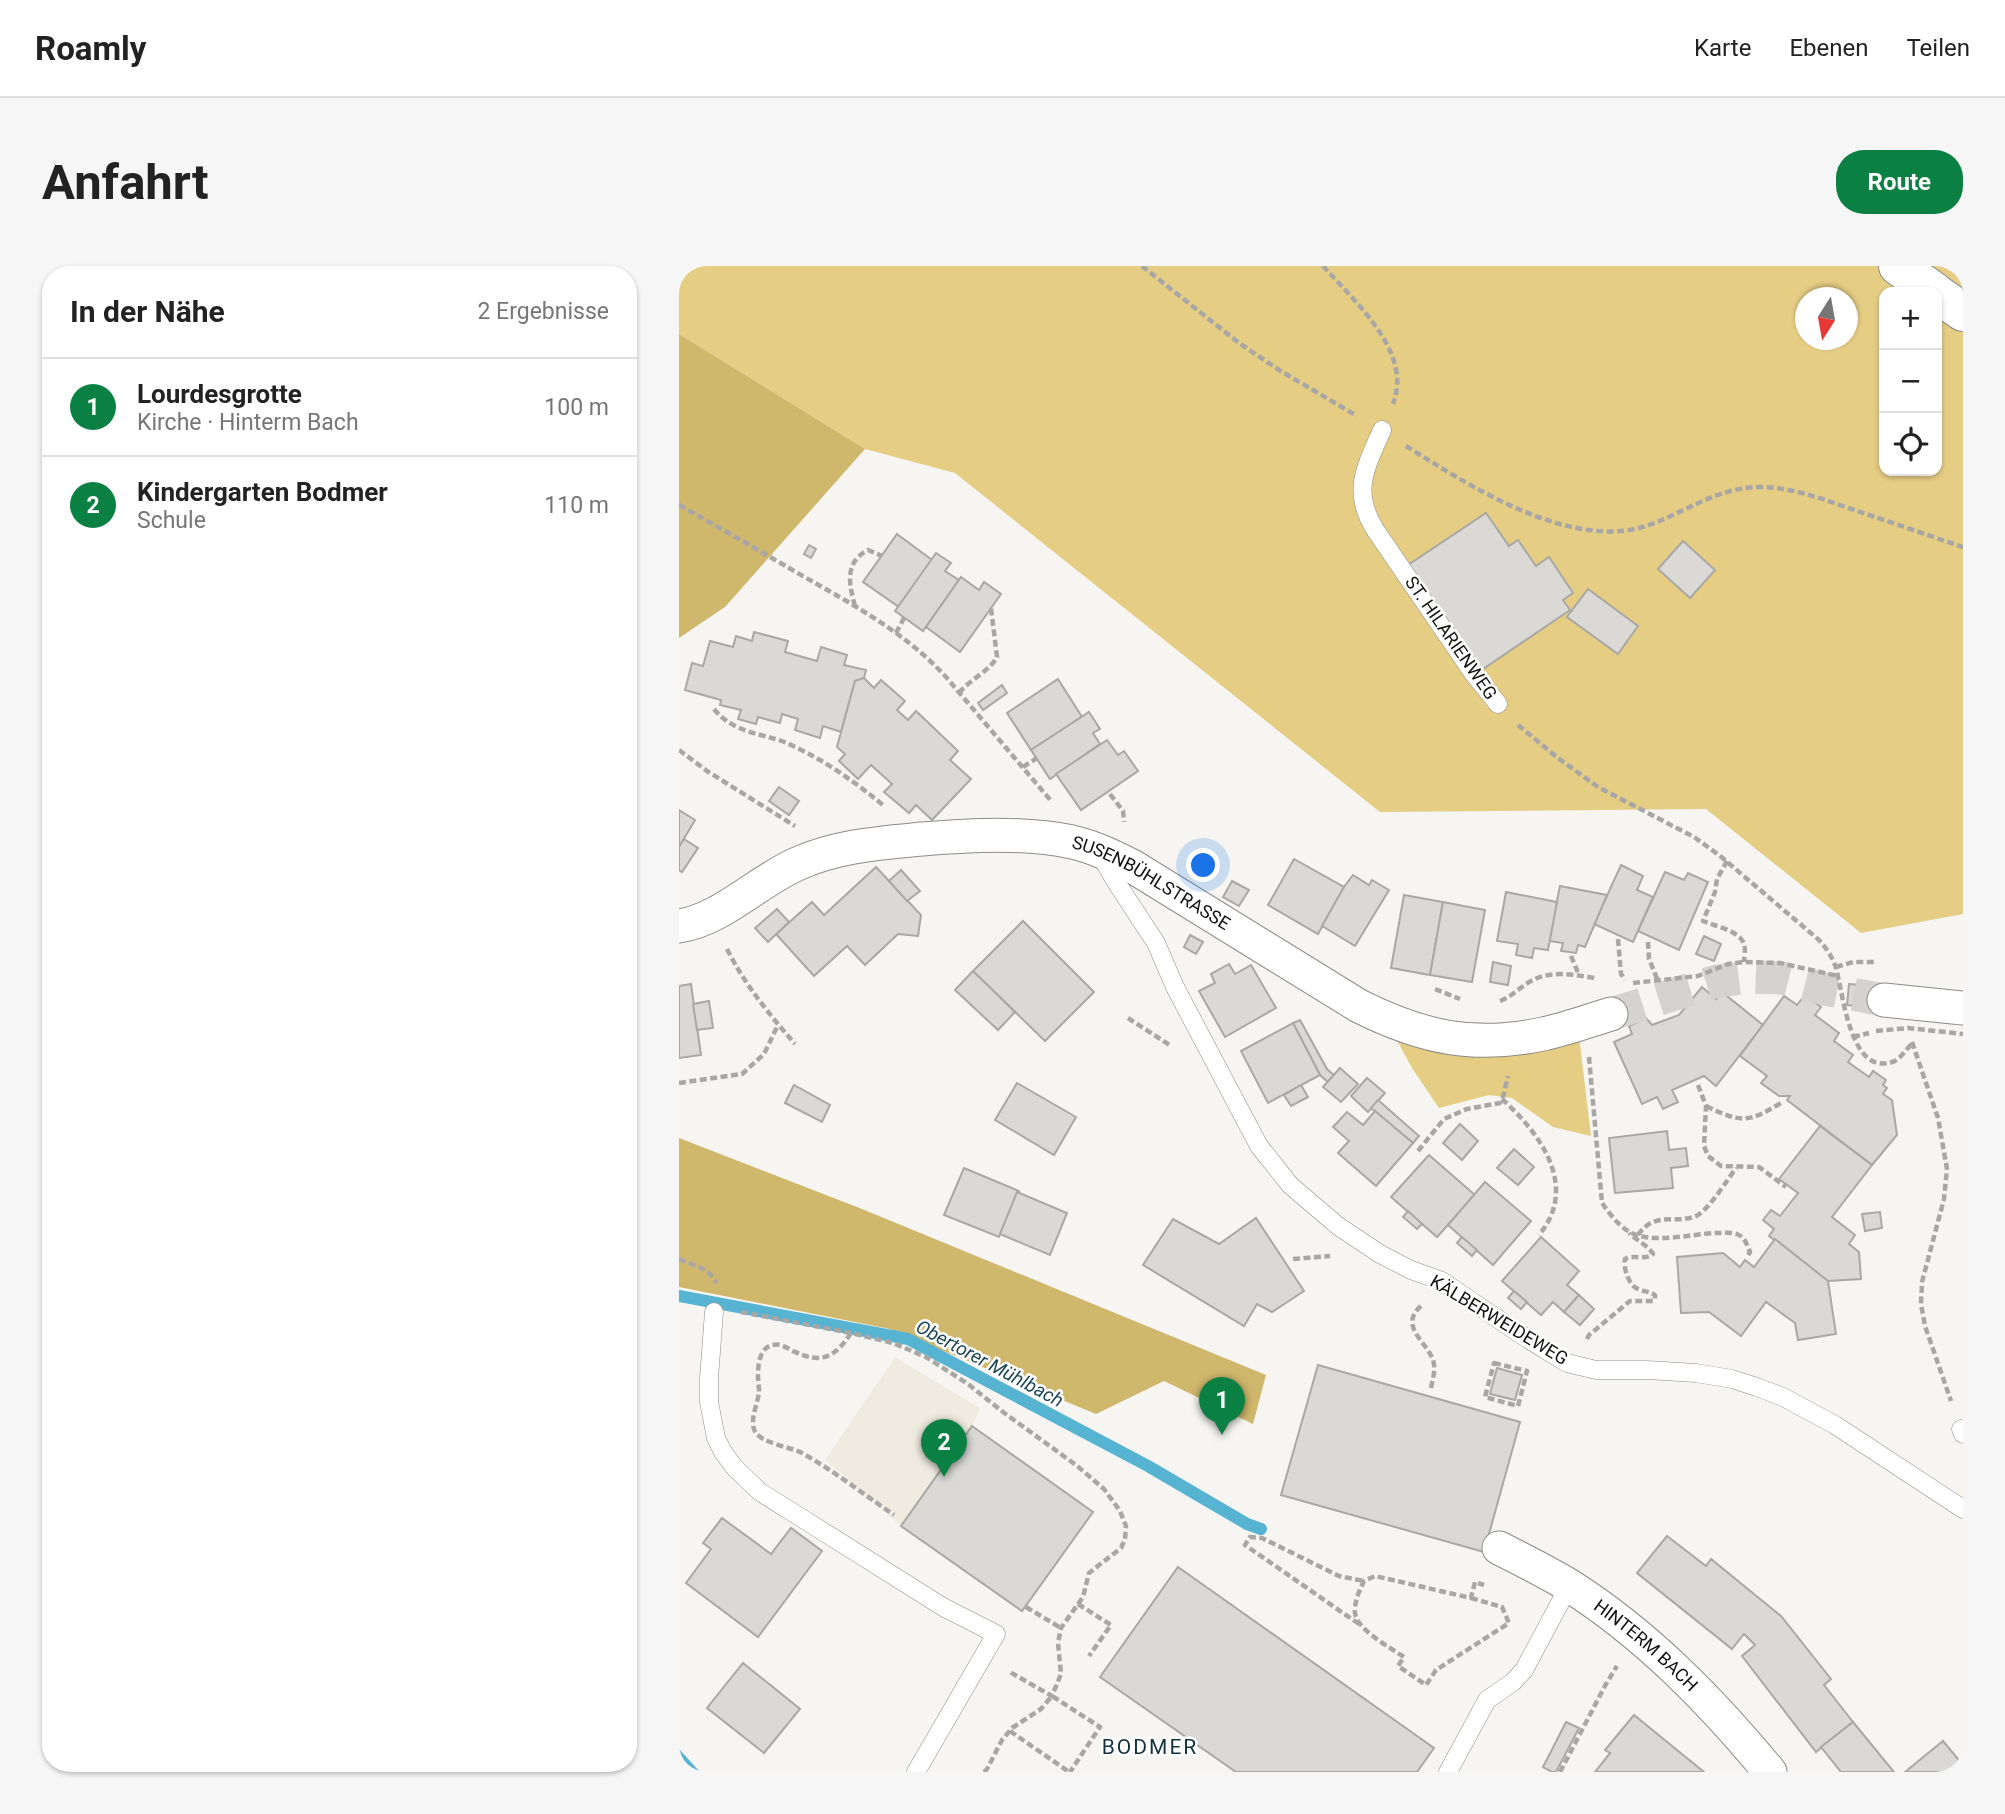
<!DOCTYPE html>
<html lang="de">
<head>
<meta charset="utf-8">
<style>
	body { margin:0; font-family:Roboto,sans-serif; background:#f6f6f6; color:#222 }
	.controls { position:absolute; right:21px; top:21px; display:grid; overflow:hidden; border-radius:14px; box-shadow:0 2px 5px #0004 }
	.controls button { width:63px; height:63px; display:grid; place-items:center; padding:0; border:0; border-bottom:2px solid #e0e0e0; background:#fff; color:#222; font:35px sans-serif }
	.compass { position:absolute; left:1116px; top:21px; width:63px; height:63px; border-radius:50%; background:#fff; box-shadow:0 2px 5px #0004; rotate:191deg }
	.you { position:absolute; left:525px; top:600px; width:24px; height:24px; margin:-18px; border:5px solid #fff; border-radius:50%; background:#1a73e8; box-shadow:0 0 0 10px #1a73e833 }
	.badge { display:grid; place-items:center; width:46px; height:46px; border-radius:50%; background:#0b8043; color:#fff; font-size:23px; font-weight:700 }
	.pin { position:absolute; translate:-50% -58px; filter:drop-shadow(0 2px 4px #0008) }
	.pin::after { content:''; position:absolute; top:37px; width:24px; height:21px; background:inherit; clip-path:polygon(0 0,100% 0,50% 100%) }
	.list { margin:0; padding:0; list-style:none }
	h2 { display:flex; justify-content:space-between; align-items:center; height:91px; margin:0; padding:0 28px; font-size:30px }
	h2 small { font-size:23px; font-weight:400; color:#767676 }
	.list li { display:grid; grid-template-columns:46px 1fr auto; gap:21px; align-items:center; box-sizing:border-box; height:98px; padding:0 28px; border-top:2px solid #e0e0e0 }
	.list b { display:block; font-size:26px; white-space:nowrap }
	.list p { margin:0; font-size:23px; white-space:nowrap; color:#767676 }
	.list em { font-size:23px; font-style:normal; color:#767676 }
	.icon { flex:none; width:38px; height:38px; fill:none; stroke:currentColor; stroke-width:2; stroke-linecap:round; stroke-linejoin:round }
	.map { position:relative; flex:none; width:1284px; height:1506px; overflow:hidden; border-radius:28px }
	header { display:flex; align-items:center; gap:42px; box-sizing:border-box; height:98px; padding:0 35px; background:#fff; border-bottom:2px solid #e0e0e0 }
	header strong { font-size:33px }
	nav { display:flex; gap:38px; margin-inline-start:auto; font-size:24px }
	.intro { display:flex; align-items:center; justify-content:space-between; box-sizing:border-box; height:168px; padding:0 42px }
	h1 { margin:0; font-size:49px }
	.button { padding:18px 32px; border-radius:28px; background:#0b8043; color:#fff; font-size:24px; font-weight:700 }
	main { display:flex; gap:42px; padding:0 42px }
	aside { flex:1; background:#fff; border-radius:28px; box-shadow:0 2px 5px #0004 }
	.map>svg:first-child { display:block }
	.built { fill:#efebe1 }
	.green { fill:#e5cd84; fill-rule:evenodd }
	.forest { fill:#cfb76c }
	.water { fill:#56b4d2 }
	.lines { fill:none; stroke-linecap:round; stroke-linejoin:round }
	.stream { stroke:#56b4d2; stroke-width:12 }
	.building { fill:#dad9d6; stroke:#a9a8a5; stroke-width:2 }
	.minor-tunnel { stroke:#d4d3d0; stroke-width:33; stroke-dasharray:33 17; stroke-linecap:butt }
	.service-casing { stroke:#8c8b88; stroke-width:19 }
	.minor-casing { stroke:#8c8b88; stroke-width:35 }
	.primary-casing { stroke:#8c8b88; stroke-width:40 }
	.path { stroke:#a8a7a5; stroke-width:4.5; stroke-dasharray:7 3.5; stroke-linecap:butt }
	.service { stroke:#fff; stroke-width:18 }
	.minor { stroke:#fff; stroke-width:33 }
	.primary { stroke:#fff; stroke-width:38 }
	.path-bridge { stroke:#a8a7a5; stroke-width:4.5; stroke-dasharray:7 3.5; stroke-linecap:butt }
	.labels { text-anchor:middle; stroke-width:5; stroke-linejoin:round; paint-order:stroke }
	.street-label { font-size:18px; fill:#131312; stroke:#fff }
	.water-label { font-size:19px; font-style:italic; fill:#1d4754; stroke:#fff }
	.quarter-label { font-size:21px; letter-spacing:2px; fill:#13323b; stroke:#fff }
</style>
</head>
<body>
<header>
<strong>Roamly</strong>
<nav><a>Karte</a><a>Ebenen</a><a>Teilen</a></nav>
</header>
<div class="intro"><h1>Anfahrt</h1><a class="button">Route</a></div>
<main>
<aside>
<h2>In der Nähe<small>2 Ergebnisse</small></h2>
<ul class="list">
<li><span class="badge">1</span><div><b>Lourdesgrotte</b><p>Kirche · Hinterm Bach</p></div><em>100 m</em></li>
<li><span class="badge">2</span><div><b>Kindergarten Bodmer</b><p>Schule</p></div><em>110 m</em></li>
</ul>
</aside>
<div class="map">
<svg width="1284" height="1506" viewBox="0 0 1284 1506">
	<rect width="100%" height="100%" fill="#f6f5f2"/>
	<path class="built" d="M216 1091 301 1142 293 1160 414 1246 343 1345 222 1260 146 1194Z"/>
	<g class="green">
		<path d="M0 0H1284V648L1182 667 1027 543 701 546 276 207 186 183 0 68ZM1205 26H1258V205H1205ZM1126 32H1168V74H1126Z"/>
		<path d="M714 767 900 770 912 870 874 861 833 832 810 829 760 842 733 802Z"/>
	</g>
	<g class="forest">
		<path d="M0 68 186 183 46 341 0 372Z"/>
		<path d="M0 872 178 941 587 1109 574 1158 485 1115 417 1148 211 1063 0 1021Z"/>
	</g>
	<path class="water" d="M0 1483 21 1506H0Z"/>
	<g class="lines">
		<path class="stream" d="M0 1030 229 1073 469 1200 568 1258 582 1263"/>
	</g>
	<g class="building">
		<path d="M807 247 830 280 839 274 857 300 870 291 894 327 884 334 891 344 801 405 729 299Z"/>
		<path d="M218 268 253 294 220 341 184 316Z"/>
		<path d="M1004 275 1036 304 1011 332 979 303Z"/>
		<path d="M130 279 137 283 132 292 125 288Z"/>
		<path d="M257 287 272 297 266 305 280 314 244 365 216 345Z"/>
		<path d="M282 311 300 324 305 316 322 328 281 386 247 361Z"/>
		<path d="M909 323 959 360 939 388 888 351Z"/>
		<path d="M75 366 109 375 106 386 138 395 142 381 168 389 165 399 187 404 185 412 176 415 162 466 144 460 141 472 116 464 119 453 103 448 101 457 79 451 77 458 59 453 62 444 41 439 42 434 6 424 13 397 24 400 31 375 54 381 57 370 73 375Z"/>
		<path d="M185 412 195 422 202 414 226 435 218 444 229 454 237 445 279 485 271 494 292 513 253 554 237 539 230 547 205 526 213 518 192 499 179 513 160 495 166 488 158 481 176 415Z"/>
		<path d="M379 413 403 451 352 484 328 447Z"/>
		<path d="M323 419 328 427 304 444 299 437Z"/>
		<path d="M410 446 421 463 414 467 421 478 371 513 352 484Z"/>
		<path d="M428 474 439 489 445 485 459 505 402 544 377 508Z"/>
		<path d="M100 521 120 535 110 549 90 535Z"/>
		<path d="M0 544 16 554 0 581Z"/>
		<path d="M5 573 19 582 3 606 0 604V581Z"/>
		<path d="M615 593 665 621 639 668 589 639Z"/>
		<path d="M942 599 964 610 958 624 974 631 954 676 915 658Z"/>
		<path d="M197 601 242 649 239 670 219 668 186 699 168 680 135 710 97 668 133 636 145 649Z"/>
		<path d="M222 604 241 625 228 635 210 615Z"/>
		<path d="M986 606 1005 614 1009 607 1029 616 1000 684 959 665Z"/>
		<path d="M674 609 690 619 693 614 710 624 676 680 643 660 665 621Z"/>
		<path d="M553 615 570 624 560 640 544 631Z"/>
		<path d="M881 620 928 629 906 681 899 679 897 687 882 685 884 677 870 675Z"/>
		<path d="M827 626 878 636 869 684 855 682 853 692 837 689 839 678 818 675Z"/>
		<path d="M725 629 764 636 751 709 712 702Z"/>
		<path d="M764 636 806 644 793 716 751 709Z"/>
		<path d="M98 643 110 656 89 676 76 662Z"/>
		<path d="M344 655 415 726 366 775 294 705Z"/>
		<path d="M511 669 524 676 517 688 505 681Z"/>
		<path d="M1025 670 1042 678 1035 695 1017 688Z"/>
		<path d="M814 696 832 700 829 719 811 716Z"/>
		<path d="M550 698 556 708 572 699 597 742 546 771 520 725 536 717 532 708Z"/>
		<path d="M294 705 336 746 319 764 276 724Z"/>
		<path d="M12 718 22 789 0 792V720Z"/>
		<path d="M1170 718 1193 720 1191 741 1168 739Z"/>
		<path d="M1023 721 1037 733 1043 726 1084 759 1037 820 1025 810 993 824 999 836 984 843 978 831 963 838 935 776 953 768 950 760 967 752 973 759 1000 749Z"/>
		<path d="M1126 729 1142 741 1136 749 1160 767 1155 775 1174 789 1169 796 1190 811 1194 805 1207 814 1204 819 1208 822 1204 828 1213 834 1218 869 1193 899 1108 834 1111 830H1100L1082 817 1088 810 1061 790 1105 730 1118 739Z"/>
		<path d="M30 735 34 762 18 764 14 738Z"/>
		<path d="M621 754 648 803 655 809 649 816 641 809 614 757Z"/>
		<path d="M614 757 641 809 589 837 562 785Z"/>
		<path d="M661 802 679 818 662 836 644 821Z"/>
		<path d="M688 812 706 827 689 846 672 830Z"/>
		<path d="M338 817 397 851 375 889 316 854Z"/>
		<path d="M115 819 151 839 143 856 106 837Z"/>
		<path d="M622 819 629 831 612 840 605 829Z"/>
		<path d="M699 834 740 870 734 877 692 842Z"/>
		<path d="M696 845 734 877 697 920 659 887 670 875 654 861 668 846 684 859Z"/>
		<path d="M781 858 799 875 783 894 764 877Z"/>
		<path d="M1141 860 1193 899 1153 951 1176 969 1170 978 1180 986 1182 1013 1149 1015 1090 970 1095 963 1084 954 1092 944 1101 950 1119 927 1100 913Z"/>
		<path d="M988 865 990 884 1007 882 1009 900 992 902 994 922 936 927 930 872Z"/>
		<path d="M835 883 855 901 839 919 818 902Z"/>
		<path d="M750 889 796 929 758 971 712 931Z"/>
		<path d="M285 902 340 925 320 971 265 949Z"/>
		<path d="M806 916 852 955 814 999 769 959Z"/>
		<path d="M338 926 388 947 371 989 321 968Z"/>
		<path d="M729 945 743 958 738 963 724 951Z"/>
		<path d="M1201 946 1203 962 1186 965 1183 948Z"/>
		<path d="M577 952 625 1025 593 1046 578 1038 565 1060 464 999 494 953 540 978Z"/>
		<path d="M783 971 798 984 793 990 778 977Z"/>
		<path d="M862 971 900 1005 888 1019 900 1029 885 1046 874 1036 862 1049 823 1015Z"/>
		<path d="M1096 973 1149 1015 1157 1068 1119 1074 1116 1057 1087 1036 1062 1070 1030 1046 1002 1047 998 991 1044 987 1061 1001 1066 994 1075 1001Z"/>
		<path d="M835 1025 848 1036 842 1043 829 1032Z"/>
		<path d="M900 1029 915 1043 901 1059 885 1046Z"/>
		<path d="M639 1099 841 1156 805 1286 602 1229Z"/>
		<path d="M818 1102 843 1109 836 1134 811 1128Z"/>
		<path d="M293 1160 414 1246 343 1345 222 1260Z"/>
		<path d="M43 1252 92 1288 112 1262 143 1285 79 1371 7 1317 32 1283 24 1277Z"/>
		<path d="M988 1270 1027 1300 1032 1293 1102 1350 1152 1413 1145 1419 1174 1456 1137 1486 1063 1390 1076 1379 1065 1368 1053 1383 958 1307Z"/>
		<path d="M499 1301 755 1482 738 1506H557L421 1411Z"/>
		<path d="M64 1397 121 1443 85 1487 28 1442Z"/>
		<path d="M955 1449 1025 1506H916L931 1487 926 1484Z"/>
		<path d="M887 1456 900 1462 877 1506H873L864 1501Z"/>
		<path d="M1174 1456 1215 1506H1162L1142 1481Z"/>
		<path d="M1264 1475 1284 1499V1506H1226Z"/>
	</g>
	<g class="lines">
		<path class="minor-tunnel" d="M932 748 1038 715 1070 711 1103 712 1146 723 1205 734"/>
		<g class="service-casing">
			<g id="service">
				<path d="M703 164C686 203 672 226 697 265L794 407 819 438"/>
				<path d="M422 590 437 616 477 677 496 721 580 880 611 919 659 960 701 988 732 1004 763 1015 841 1068 888 1097 917 1104H968L1017 1107 1053 1113 1078 1121 1104 1131 1156 1159 1284 1243"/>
				<path d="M35 1046 30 1112V1136L37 1172 44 1186 55 1201 81 1226 121 1251 264 1341 317 1368 237 1506"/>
				<path d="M1282 1163 1284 1168"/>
				<path d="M769 1506 808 1434 834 1416 845 1404 890 1320"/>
			</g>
		</g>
		<g class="minor-casing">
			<g id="minor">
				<path id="s1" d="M0 660C42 654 79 615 118 598 157 580 201 577 243 573 293 569 344 566 393 576 415 581 433 590 453 600L680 740C742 771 794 783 864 768 887 763 909 755 932 748"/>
				<path d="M1205 734 1284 742"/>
				<path id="s2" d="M820 1282C844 1294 868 1306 891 1320 968 1369 1033 1436 1091 1506"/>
			</g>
		</g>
		<g class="primary-casing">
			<g id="primary">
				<path d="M1219 0 1256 26"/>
				<path d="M1258 28 1284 46"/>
			</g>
		</g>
		<g class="path">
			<path d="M463 0 560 77 600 104 678 150"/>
			<path d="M644 0C671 30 714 69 718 110 719 120 717 129 714 138"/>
			<path d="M727 180C789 219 891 285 967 260 1006 247 1038 221 1081 221 1116 221 1151 236 1184 247 1217 258 1251 270 1284 281"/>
			<path d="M0 239C41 262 81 285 122 309 173 338 227 367 267 411L373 536"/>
			<path d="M176 340C170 319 165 296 189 284L203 290"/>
			<path d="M217 367 225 352"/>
			<path d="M280 427C291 413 310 406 318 391L312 342"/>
			<path d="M35 443C54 467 82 467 108 477 116 481 125 485 132 489 158 503 182 521 204 539"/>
			<path d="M839 459 879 492 919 521 1015 571 1040 589 1140 674C1148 683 1154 692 1157 702 1164 727 1171 810 1213 796 1222 793 1226 784 1233 778"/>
			<path d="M0 484 28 505 116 560"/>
			<path d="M344 501 358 492"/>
			<path d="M431 528 444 545 445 556"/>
			<path d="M1048 595 1038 613 1036 626 1024 655C1036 660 1061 665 1065 678 1067 683 1065 691 1065 696"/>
			<path d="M939 673 942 708 946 714"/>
			<path d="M969 676 970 693 979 715"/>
			<path d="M48 683C66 719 90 748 116 778"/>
			<path d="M892 690 900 709"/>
			<path d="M1157 701 1174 696H1198"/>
			<path d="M954 717 1019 710 1049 698 1065 696 1101 697 1159 710"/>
			<path d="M756 723 781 733"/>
			<path d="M821 735C834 730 842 720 854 714 874 704 895 709 916 712"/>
			<path d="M449 752 492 780"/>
			<path d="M1174 771 1190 767"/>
			<path d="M1233 776 1259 852 1268 903 1265 933 1243 1016 1242 1038 1246 1060 1272 1135"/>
			<path d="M910 791 923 937C930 947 939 959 949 965 971 979 1012 968 1036 967 1043 967 1052 966 1058 968 1066 971 1068 979 1071 986L1068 991"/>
			<path d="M0 817 63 808 85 788 99 759"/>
			<path d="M1019 819 1027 840 1025 880 1029 890 1042 900 1080 901 1107 921"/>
			<path d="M823 833C862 868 900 921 860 969"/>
			<path d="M1027 840C1062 857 1069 857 1102 837"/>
			<path d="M739 885 765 853 788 843 821 837 824 831 829 810"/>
			<path d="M959 969C977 943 998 960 1019 949 1030 943 1049 913 1057 902"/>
			<path d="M0 993C14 999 31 1002 37 1017"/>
			<path d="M614 993 651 990"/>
			<path d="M742 1040C719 1060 748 1076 754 1094 757 1103 754 1112 752 1122"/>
			<path d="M62 1046 172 1067 214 1077 247 1091 289 1118 324 1146 397 1199 425 1223 441 1245 447 1260 446 1273 442 1282 410 1307 404 1331 382 1362 379 1377 382 1408 373 1430 329 1405"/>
			<path d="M172 1067C156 1091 143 1099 114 1085 108 1082 102 1077 94 1079 81 1081 79 1098 79 1109 79 1115 80 1120 80 1126 79 1138 69 1156 77 1167 84 1177 110 1181 121 1186 154 1204 184 1228 215 1249"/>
			<path d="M908 1073 910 1069 951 1035H974L976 1033V1029C970 1025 965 1026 959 1023 950 1020 944 1002 946 993 955 988 966 995 974 988 970 980 958 975 950 967"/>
			<path d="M815 1097 848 1105 839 1140 806 1131Z"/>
			<path d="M792 1332 823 1341 830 1357 757 1404 747 1419 719 1400 725 1391C712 1382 678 1364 676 1347 675 1336 681 1323 685 1315L696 1310 792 1332 796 1316 805 1319"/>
			<path d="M399 1338 432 1359 410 1390"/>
			<path d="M347 1341 382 1362"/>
			<path d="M680 1358 566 1279 571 1271 583 1272 660 1310 685 1315"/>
			<path d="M331 1465 390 1506"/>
			<path d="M305 1506 308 1503 323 1474 333 1462 362 1443 373 1430 421 1461 391 1506"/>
			<path d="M881 1506 927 1418 938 1400"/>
		</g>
		<use href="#service" class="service"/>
		<use href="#minor" class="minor"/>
		<use href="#primary" class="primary"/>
		<path class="path-bridge" d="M1197 765 1229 762 1284 768"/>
	</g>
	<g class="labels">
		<g class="street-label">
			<text transform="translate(772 372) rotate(55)" y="6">ST. HILARIENWEG</text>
			<text dy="6" stroke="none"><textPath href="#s1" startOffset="502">SUSENBÜHLSTRASSE</textPath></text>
			<text transform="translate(820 1054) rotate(31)" y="6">KÄLBERWEIDEWEG</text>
			<text dy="6" stroke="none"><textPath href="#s2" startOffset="177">HINTERM BACH</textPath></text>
		</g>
		<g class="water-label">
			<text transform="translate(311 1097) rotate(28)" y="7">Obertorer Mühlbach</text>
		</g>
		<g class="quarter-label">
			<text x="471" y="1488">BODMER</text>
		</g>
	</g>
</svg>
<div class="controls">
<button>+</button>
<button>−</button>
<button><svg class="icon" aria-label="locate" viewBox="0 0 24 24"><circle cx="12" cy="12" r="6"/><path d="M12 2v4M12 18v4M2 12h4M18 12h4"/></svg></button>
</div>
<svg class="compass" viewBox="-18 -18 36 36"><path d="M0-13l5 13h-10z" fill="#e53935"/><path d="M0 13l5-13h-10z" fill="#767676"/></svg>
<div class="you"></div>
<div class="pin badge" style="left:543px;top:1169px">1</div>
<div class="pin badge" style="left:265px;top:1211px">2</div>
</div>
</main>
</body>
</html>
